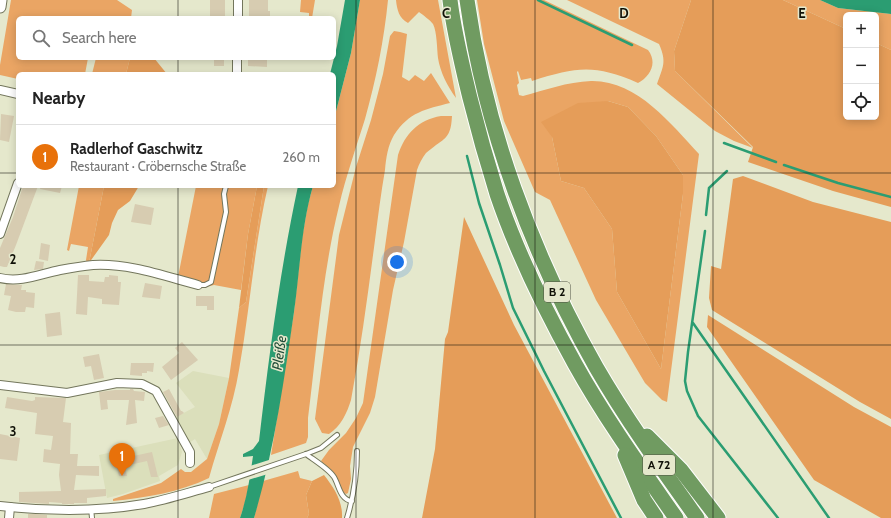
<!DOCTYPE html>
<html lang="en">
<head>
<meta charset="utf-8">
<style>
	body { margin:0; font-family:Cabin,sans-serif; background:#f6f6f6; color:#222 }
	.controls { position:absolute; right:12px; top:12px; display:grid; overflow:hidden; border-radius:6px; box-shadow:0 2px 10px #0003 }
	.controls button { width:36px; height:36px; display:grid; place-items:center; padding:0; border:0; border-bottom:1px solid #e0e0e0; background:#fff; color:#222; font:20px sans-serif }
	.you { position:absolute; left:397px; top:262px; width:14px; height:14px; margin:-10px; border:3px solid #fff; border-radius:50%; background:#1a73e8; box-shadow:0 0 0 6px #1a73e833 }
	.badge { display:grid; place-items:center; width:26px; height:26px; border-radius:50%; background:#2563eb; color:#fff; font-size:13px; font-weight:700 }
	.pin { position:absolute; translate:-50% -33px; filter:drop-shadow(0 1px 2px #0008) }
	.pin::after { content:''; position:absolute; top:21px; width:14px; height:12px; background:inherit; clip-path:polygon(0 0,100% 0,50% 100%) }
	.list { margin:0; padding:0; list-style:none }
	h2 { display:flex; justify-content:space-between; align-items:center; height:52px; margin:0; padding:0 16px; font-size:17px }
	h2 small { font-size:13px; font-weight:400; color:#767676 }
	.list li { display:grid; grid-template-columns:26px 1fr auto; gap:12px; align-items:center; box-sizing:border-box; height:64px; padding:0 16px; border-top:1px solid #e0e0e0 }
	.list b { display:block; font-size:15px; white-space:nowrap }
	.list p { margin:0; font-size:13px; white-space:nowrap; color:#767676 }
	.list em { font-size:13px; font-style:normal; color:#767676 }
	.icon { flex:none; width:22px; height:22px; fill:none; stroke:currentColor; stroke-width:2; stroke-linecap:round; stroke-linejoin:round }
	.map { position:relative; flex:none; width:891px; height:518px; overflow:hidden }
	.search { position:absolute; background:#fff; box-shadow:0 2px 10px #0003; left:16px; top:16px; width:320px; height:44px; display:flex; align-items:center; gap:10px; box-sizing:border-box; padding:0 14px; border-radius:6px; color:#767676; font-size:15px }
	.panel { position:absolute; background:#fff; box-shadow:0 2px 10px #0003; left:16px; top:72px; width:320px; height:116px; border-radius:6px }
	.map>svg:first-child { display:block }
	.built { fill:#dbdfbb }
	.green { fill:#eaa564; fill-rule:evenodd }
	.forest { fill:#e59d59 }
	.water { fill:#2b9d72 }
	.pier { fill:#e5e8cc }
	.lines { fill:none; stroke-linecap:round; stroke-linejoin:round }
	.stream { stroke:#2b9d72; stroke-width:2.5 }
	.building { fill:#d7ccb1 }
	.lane-casing { stroke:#73765c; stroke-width:6 }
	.street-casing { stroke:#73765c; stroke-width:10 }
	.secondary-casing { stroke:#73765c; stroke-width:13 }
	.highway-casing { stroke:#fff; stroke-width:17 }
	.lane { stroke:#fff; stroke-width:4 }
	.street { stroke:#fff; stroke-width:8 }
	.secondary { stroke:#fff; stroke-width:11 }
	.highway { stroke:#709b61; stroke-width:15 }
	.grid { fill:none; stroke:#0f1007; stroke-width:1; stroke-opacity:0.55 }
	.labels { text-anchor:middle; stroke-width:3; stroke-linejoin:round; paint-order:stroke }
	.shield { fill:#e5e8cc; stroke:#4f5142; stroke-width:1 }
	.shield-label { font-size:12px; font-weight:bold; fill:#0f1007 }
	.water-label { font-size:14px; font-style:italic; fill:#204d39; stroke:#e5e8cc }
	.grid-label { font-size:13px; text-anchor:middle; font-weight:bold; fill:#0f1007; stroke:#e5e8cc; stroke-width:3; stroke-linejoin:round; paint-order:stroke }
</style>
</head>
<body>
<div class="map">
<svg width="891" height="518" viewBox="0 0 891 518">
	<rect width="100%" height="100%" fill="#e5e8cc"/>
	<g class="built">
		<path d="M193 371 229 378 219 424 207 459 195 439 189 443 176 417 195 407 176 383Z"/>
		<path d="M178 438 182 452 178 465 159 476 160 481 123 494 107 498 99 455Z"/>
	</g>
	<g class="green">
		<path d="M11 0H117L132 10 131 18H18V58H88L85 74H18V79L0 75V65Z"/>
		<path d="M301 0H315L312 18H309V13L300 12Z"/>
		<path d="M360 0H388C384 40 376 80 365 119 356 148 346 176 339 206 322 275 317 348 308 418V437L306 443 271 455 294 312 302 238 308 204 313 186H334V119L351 53Z"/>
		<path d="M396 0H438L456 98C448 87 440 72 438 58 437 50 437 31 433 24 430 20 423 15 419 12L408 23C399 18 397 10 396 0Z"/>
		<path d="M477 0H544L648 50C658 63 650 77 638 83 594 64 577 67 532 81L531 78 521 80 518 71 517 72 519 83 517 85 519 95 523 96C545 90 567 82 591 81 637 80 671 124 699 154L667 402 662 400 645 383 596 300 550 200 535 192 504 121 484 44ZM608 101 628 107 656 136 683 175V194L661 369 617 292 612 229 584 188 561 181 552 137Z"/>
		<path d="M567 0H691L674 51 675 71 753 148 734 141 715 131 657 84C663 67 667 62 659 44Z"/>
		<path d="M783 0H820L838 8 891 14V50L876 43V15H846V29Z"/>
		<path d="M394 31 400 32 407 34 402 77 409 81 415 75 424 81 431 73 450 103C426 109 409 112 394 135 388 145 386 158 385 170 381 193 378 216 375 240 368 293 361 347 351 400 347 413 341 426 329 434L322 433 315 419 339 235 356 167 371 120 383 74 390 36Z"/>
		<path d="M96 58H130L126 74H92Z"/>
		<path d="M441 116H452C451 132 449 137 436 145 433 148 429 150 426 153 422 158 419 164 417 170L404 242 393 290 375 397 370 413 353 447 350 466 351 479 348 493 346 494 343 492 331 470 321 461 329 450 346 433 356 418 363 403 398 155C405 134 418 120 441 116Z"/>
		<path d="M79 186H104L89 263H87L86 260 88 247 71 244 69 251 67 250Z"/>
		<path d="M196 186H257L248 234 241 290 214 285 198 289 199 282 178 277Z"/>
		<path d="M264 186H268C254 246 250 309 239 370 233 407 219 442 209 478 180 492 145 498 113 501V499L161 483 181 469 185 472H191L207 459 219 424 229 378 239 308 246 302Z"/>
		<path d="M298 471 300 478 312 481 306 495 309 514 307 518H254L263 481Z"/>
		<path d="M249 485 245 503 240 518H209L214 494Z"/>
	</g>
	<g class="forest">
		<path d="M691 0H783L846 29V117H876V43L891 50V207L833 191 748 162 753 147 675 71 674 51Z"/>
		<path d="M130 58H154L167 74H126Z"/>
		<path d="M608 101 628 107 656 136 683 175V194L661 369 617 292 612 229 584 188 561 181 552 137 541 122 578 103Z"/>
		<path d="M743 176 813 202 891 222V419L860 402 712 310 709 298 711 266 721 269 733 179Z"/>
		<path d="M104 186H139L130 201 118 210 112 223 109 235 89 263Z"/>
		<path d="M257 186H264L246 302 239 308 248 234Z"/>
		<path d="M464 217 514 325 617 518H422L435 449 445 339 448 332Z"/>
		<path d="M708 315 854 407 891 427V518H881L814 480 707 327Z"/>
		<path d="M324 475C334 488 343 501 342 518H307L309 514 306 495 312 481Z"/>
	</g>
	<g class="water">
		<path d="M345 0H360L351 53 334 119V74H330L337 46Z"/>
		<path d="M820 0H891V14L838 8Z"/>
		<path d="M298 186H313C301 227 300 270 294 312 284 381 274 451 254 518H240C247 498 250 477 253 456L243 457V454L253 449 259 441C269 356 280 270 298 186Z"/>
	</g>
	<path class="pier" d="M272 459 268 474 248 480 250 466Z"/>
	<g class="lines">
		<g class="stream">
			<path d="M538 0 632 45"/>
			<path d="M724 143 776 162"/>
			<path d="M467 156 479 203 500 265 513 308 544 371 621 518"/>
			<path d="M784 165 838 183 891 197"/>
			<path d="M706 215 709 188 727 171"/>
			<path d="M705 231 688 352 685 381 687 391 698 416 778 518"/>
			<path d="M693 323 829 518"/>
		</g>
	</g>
	<g class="building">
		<rect x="210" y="0" width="15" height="18"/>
		<path d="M249 0H268V11H270V18H249Z"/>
		<rect x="214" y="58" width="10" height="8"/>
		<path d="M248 58H267V67L248 66Z"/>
		<path d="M1 114 14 116 9 142 0 140Z"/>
		<path d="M23 186H38L16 245 7 267H4L0 266V248L13 217Z"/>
		<path d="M41 186H62L60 193 40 189Z"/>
		<path d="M135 204 154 208 151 225 131 222Z"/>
		<path d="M41 243 50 245 48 261 39 259Z"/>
		<path d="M36 261 44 262 43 269 34 270Z"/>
		<path d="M78 275H89V281L104 282 105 277H109V275L118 276V282H121L119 305 102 304V299L88 297 87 315 76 314Z"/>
		<path d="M145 283 162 286 160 299 142 297Z"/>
		<path d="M6 284 22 285 21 290H26V292L35 293 34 308 26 307 25 312H16L8 310 11 296 4 295Z"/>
		<path d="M196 296H214V310H207V306H196Z"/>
		<path d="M60 312 62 335 47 337 45 314Z"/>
		<path d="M182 342 198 360 171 380 162 367 179 353 175 348Z"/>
		<path d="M99 354 104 378 94 380 91 366 85 367 83 357Z"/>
		<path d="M131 363H154L153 372 147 371V373H142V376L130 375Z"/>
		<path d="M130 389H133L134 391 145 392 144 401 135 400 137 423 126 425 129 400H107L108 409 101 410 99 392 115 390H130Z"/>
		<path d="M169 389 181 411H182L184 413 177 417 163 392Z"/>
		<path d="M7 397 32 401 35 400V397L66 398 63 422 71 423 70 454H78L77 466H99V476L76 475 74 490 106 489V496L87 498V503H74V504H62V503L49 502V504L19 502V492L61 491 59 475 60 464 43 462 44 449 51 450 53 436 35 434 37 413 5 408Z"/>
		<path d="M163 416 169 425 159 428 155 418Z"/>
		<path d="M0 434 20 438 17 461 0 459Z"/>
		<path d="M152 452 158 477H151L147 461 125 466 127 476H119L115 460Z"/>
		<path d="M28 514H35L47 515V518H28Z"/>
	</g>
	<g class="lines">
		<g class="lane-casing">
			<g id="lane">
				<path d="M198 285H205L211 282 226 212 224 194 226 186"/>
				<path d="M306 454C314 460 329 469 334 477 339 485 340 500 352 501"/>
				<path d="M209 487 306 454 321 448 337 435"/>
				<path d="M91 508 92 518"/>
				<path d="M347 518C354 495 357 474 357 451"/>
			</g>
		</g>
		<g class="street-casing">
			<g id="street">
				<path d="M238 18V0"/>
				<path d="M237 74V58"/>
				<path d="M0 90 18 94"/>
				<path d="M0 234 18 183"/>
				<path d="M0 278C21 283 40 274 60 270 71 268 83 266 93 265 129 263 164 276 198 285"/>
				<path d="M0 385 67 393 117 383 142 384 156 391 190 452V463"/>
				<path d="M0 506C47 511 97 512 144 504 166 500 187 493 209 487"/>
				<path d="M9 518 10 507"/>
			</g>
		</g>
		<g class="secondary-casing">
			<path id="secondary" d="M0 7 1 0"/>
		</g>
		<g class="highway-casing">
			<g id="highway">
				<path d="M450 0C454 33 462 65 470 98 478 130 487 162 497 194 517 253 545 310 575 364 605 418 641 468 676 518"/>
				<path d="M467 0C485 128 532 254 596 367 626 419 662 469 697 518"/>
				<path d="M647 436 681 470 718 518"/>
				<path d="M625 455 644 500 656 518"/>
			</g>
		</g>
		<use href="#lane" class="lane"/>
		<use href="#street" class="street"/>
		<use href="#secondary" class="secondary"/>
		<use href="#highway" class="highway"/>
	</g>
	<path class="grid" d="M178 0V18M356 0V518M535 0V518M713 0V518M178 58V74M0 173H18M334 173H891M178 186V518M0 345H891"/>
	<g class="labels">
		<g class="shield">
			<rect x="544" y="282" width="26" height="20" rx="3"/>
			<rect x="643" y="455" width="32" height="20" rx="3"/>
		</g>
		<g class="shield-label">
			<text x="557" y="296">B 2</text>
			<text x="659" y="469">A 72</text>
		</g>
		<g class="water-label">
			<text transform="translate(279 353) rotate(-82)" y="5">Pleiße</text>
		</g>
	</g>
	<g class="grid-label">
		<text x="446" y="18">C</text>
		<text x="624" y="18">D</text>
		<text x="802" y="18">E</text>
		<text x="13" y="264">2</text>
		<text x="13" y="436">3</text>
	</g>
</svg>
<div class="controls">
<button>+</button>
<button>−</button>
<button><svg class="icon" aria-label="locate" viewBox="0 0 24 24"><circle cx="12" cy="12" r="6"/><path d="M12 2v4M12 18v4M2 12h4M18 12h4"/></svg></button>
</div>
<div class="you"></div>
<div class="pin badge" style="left:122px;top:476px;background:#e8710a">1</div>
<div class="search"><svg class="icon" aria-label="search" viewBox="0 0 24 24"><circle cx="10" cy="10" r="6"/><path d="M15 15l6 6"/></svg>Search here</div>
<section class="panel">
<h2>Nearby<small></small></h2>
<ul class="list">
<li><span class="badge" style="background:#e8710a">1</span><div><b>Radlerhof Gaschwitz</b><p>Restaurant · Cröbernsche Straße</p></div><em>260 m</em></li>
</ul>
</section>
</div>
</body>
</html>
